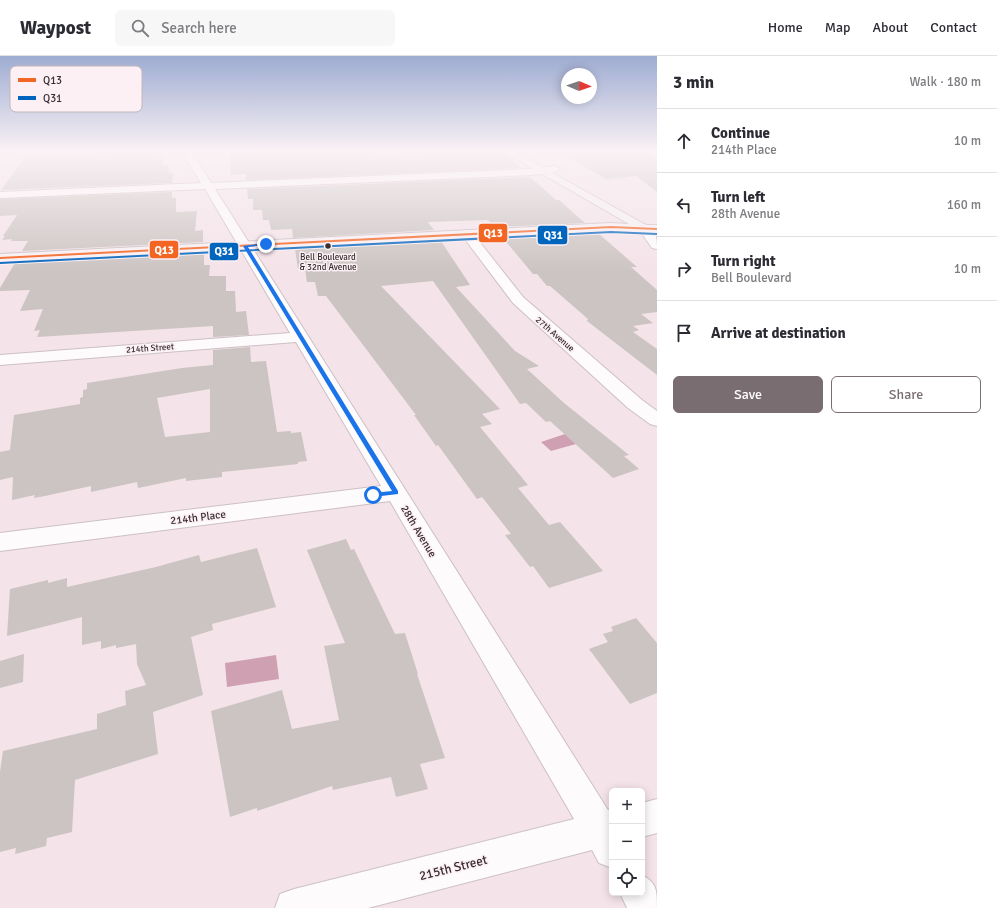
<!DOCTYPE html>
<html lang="en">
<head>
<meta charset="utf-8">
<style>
	body { margin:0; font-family:Signika,sans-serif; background:#f7f7f7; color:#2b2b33 }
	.controls { position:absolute; right:12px; bottom:12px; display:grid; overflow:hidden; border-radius:6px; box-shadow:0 2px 10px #0003 }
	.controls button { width:36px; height:36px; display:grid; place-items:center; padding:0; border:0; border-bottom:1px solid #e1e1e2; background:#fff; color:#2b2b33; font:20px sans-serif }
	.compass { position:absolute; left:561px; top:12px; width:36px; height:36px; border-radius:50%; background:#fff; box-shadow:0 2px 10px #0003; rotate:92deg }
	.stop { position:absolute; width:12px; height:12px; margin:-9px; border:3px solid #1a73e8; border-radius:50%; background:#fff }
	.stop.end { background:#1a73e8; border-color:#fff; box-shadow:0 1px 4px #0008 }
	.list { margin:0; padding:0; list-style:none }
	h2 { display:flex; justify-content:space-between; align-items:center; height:52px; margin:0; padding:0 16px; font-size:17px }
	h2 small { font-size:13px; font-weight:400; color:#7c7c81 }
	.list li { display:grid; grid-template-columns:26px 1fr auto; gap:12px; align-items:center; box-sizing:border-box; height:64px; padding:0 16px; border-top:1px solid #e1e1e2 }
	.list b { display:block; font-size:15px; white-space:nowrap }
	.list p { margin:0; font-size:13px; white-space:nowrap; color:#7c7c81 }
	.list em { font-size:13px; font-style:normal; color:#7c7c81 }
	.actions { display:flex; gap:8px; padding:12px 16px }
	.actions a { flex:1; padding:9px 0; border:1px solid #7a6d72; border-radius:6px; text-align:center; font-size:14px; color:#7a6d72 }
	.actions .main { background:#7a6d72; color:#fff }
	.icon { flex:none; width:22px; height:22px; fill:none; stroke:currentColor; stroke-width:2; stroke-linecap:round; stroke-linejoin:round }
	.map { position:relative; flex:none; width:657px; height:852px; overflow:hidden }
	header { display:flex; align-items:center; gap:24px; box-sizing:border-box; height:56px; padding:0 20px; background:#fff; border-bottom:1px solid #e1e1e2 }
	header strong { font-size:19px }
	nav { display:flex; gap:22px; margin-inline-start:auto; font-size:14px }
	.search { width:280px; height:36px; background:#f7f7f7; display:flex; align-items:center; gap:10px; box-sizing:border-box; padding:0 14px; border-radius:6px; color:#7c7c81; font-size:15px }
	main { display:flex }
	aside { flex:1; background:#fff }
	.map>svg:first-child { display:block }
	.water { fill:#cfa0b2 }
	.building { fill:#cbc4c2; fill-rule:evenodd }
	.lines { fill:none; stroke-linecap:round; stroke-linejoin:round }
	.street-casing { stroke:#cdc0c5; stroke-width:2 }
	.secondary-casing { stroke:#cdc0c5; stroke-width:2 }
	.path { stroke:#cec7c9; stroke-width:1; stroke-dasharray:1.5 1.5; stroke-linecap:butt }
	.street { fill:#fdfbfc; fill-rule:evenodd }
	.secondary { fill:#f7f1f4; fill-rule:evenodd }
	.bus-1-casing { stroke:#fcf0f4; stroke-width:4 }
	.bus-2-casing { stroke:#fcf0f4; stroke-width:4 }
	.bus-1 { stroke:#f26522; stroke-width:2 }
	.bus-2 { stroke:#0065bd; stroke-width:2 }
	.route { fill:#1a73e8 }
	.bus-dot { fill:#392e32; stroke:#fcf0f4; stroke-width:1.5 }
	.labels { text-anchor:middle; stroke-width:3; stroke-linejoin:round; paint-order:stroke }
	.far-bus-label { font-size:9px; fill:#392e32; stroke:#fcf0f4 }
	.far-street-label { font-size:9px; fill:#392e32; stroke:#fcf0f4 }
	.street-label { font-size:11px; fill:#392e32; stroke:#fcf0f4 }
	.near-street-label { font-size:13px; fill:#392e32; stroke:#fcf0f4 }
	.key { fill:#fcf0f4; stroke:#c2b6ba; stroke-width:1 }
	.key-label { font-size:11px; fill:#392e32 }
	.line-badge { stroke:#fcf0f4; stroke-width:1.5 }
	.badge-label { font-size:11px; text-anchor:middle; font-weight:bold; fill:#fff }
</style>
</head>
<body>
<header>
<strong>Waypost</strong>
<div class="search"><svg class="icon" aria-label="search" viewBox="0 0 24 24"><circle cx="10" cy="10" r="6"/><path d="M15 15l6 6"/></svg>Search here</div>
<nav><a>Home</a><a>Map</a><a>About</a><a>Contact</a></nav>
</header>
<main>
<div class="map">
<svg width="657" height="852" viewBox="0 0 657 852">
	<rect width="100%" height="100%" fill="#f4e3e9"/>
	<g class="water">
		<path d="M565 378 576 388 551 395 541 386Z"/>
		<path d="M276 599 279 623 227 631 225 607Z"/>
	</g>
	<g class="building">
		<path d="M139 96H161L159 101H164L162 109H168L169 117H173L172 127 1 134 26 100Z"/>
		<path d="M230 96H373V99L443 96H503L521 112 246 124V118L231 119Z"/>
		<path d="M559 96H646L657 102V136L636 120 606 123Z"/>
		<path d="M530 121 556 144H559L585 167 494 171 488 164 428 166 434 174 293 182 292 173 271 174 269 164H263L262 154H253V143H248L247 133Z"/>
		<path d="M172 136V142H176V156L197 155 195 175 203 174V186L22 195 28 185H11L12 183 2 184 5 180H3L17 159 0 160V143Z"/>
		<path d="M598 177 637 211H631L657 234V256L641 258 653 267 633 270 639 274 633 276 657 293V319L587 265 588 263 550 230H547L537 218H533L503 182Z"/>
		<path d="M441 185 470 229 456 231 515 295 539 310 527 313 564 347 629 399 624 400 639 413 613 422 550 365 546 366 526 347 520 348 433 225 381 230 500 353 482 358 492 368 480 371 528 429 518 432 549 469 560 466 603 515 549 532 533 510 530 511 505 479 511 478 482 441 477 443 438 389 436 390 414 359H416L326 240H318L315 226H307L305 212 298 213 295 193Z"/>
		<path d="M204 197V209H210L209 220H226V235H235L236 256 246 255 249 279 213 281V270L37 281 40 274 34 275 43 253 20 255 30 234 0 235V232L15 207Z"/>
		<path d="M250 291 251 306 266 305 277 376 291 375V377L301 376 307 405 298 406V408L222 416V421L186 425V422L138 432 137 426 91 436V430L45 440 34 442 35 439 12 444 13 421 0 424V396L10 394 14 359 80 348V342L83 341V334L87 333V327L182 312 213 309V294ZM210 333V376L165 381 157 342Z"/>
		<path d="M346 483 351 494 354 493 395 578 405 577 418 618H417L445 702 420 708 428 733 396 741 391 721 333 734 332 730 257 755V752L230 761 211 655 282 634 292 673 339 664 324 590 345 587 307 494Z"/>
		<path d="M257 492 276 551 212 568 213 574 191 581 203 639 153 656 158 698 75 724 72 776 47 782 46 790 15 798 16 792 0 796V716L3 695 97 673V658L126 649 125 635 146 629 137 608 136 588 116 592V589L101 593V585L82 589V561L7 580 10 533 48 524V527L67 522V531L156 511 199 499 201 506Z"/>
		<path d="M636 562 657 587V637L630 648 589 593 608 586 603 578 613 575 611 571Z"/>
		<path d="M24 598 23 626 0 632V605Z"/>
	</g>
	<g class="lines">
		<g class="street-casing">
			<g id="street">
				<path d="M182 96H192L211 127 531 113 555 110 560 113 555 116 531 119 215 133 608 754 612 753V812L599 807 592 794 368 852H275L280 838 294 833 574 763 390 445 0 495V477L381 430 296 286 0 309V299L290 277 205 133 0 142V136L201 127Z"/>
				<path d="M644 168C656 171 657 183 657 193L652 192 638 172 640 169Z"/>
				<path d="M467 174 471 175 523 241 642 344 657 355V370L650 368 628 352 513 247 461 178 463 175Z"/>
				<path d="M657 743V777L642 781V747Z"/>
				<path d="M642 819C657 827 657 834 657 852H627L620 837H642Z"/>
			</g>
		</g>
		<g class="secondary-casing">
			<path id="secondary" d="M504 96H515L646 169H657V177L611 175 0 206V198L611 167 629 168Z"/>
		</g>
		<path class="path" d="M605 124 627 122"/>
		<use href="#street" class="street"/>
		<use href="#secondary" class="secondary"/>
		<g class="bus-1-casing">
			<path id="bus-1" d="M0 202 611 171 657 173"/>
		</g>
		<g class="bus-2-casing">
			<path id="bus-2" d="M0 207 611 176 657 178"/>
		</g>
		<use href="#bus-1" class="bus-1"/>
		<use href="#bus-2" class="bus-2"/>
	</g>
	<linearGradient id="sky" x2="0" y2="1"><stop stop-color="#9eacd2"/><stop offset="0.44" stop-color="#faf2f5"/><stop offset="1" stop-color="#faf2f5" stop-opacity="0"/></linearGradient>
	<rect width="657" height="216" fill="url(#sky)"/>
	<path class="route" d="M266 187 267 189 248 191 398 435V438L373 441 370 439 373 437 392 435 243 190Z"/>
	<circle class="bus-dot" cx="328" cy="190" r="3.5"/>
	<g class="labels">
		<g class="far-bus-label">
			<text x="328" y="204">Bell Boulevard<tspan x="328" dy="10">&amp; 32nd Avenue</tspan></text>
		</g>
		<g class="far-street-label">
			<text transform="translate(555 278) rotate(41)" y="3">27th Avenue</text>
			<text transform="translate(150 292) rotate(-4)" y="3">214th Street</text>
		</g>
		<g class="street-label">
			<text transform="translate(198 461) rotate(-7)" y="4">214th Place</text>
			<text transform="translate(419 475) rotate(59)" y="4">28th Avenue</text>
		</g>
		<g class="near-street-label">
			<text transform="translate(453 811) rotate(-14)" y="5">215th Street</text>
		</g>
	</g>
	<rect x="10" y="10" width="132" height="46" rx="6" class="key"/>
	<rect x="18" y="22" width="18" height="4" fill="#f26522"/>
	<rect x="18" y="40" width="18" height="4" fill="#0065bd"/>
	<g class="key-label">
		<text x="43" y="28">Q13</text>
		<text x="43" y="46">Q31</text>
	</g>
	<g class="line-badge">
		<rect x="478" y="167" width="30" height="20" rx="4" fill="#f26522"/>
		<rect x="537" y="169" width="31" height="20" rx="4" fill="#0065bd"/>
		<rect x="149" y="184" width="30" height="19" rx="4" fill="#f26522"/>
		<rect x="209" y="186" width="30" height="19" rx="4" fill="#0065bd"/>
	</g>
	<g class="badge-label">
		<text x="493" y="181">Q13</text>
		<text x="553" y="183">Q31</text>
		<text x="164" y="198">Q13</text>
		<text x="224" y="199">Q31</text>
	</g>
</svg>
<div class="controls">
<button>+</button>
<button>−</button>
<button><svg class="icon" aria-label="locate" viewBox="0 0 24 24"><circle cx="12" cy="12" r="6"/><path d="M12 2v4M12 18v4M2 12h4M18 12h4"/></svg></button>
</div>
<svg class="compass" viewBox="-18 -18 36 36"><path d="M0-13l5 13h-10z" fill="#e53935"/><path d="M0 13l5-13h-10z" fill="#7c7c81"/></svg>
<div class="stop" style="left:373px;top:439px"></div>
<div class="stop end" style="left:266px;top:188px"></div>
</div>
<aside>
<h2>3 min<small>Walk · 180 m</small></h2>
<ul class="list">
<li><svg class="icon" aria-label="ahead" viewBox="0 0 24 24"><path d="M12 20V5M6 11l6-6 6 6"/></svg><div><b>Continue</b><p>214th Place</p></div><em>10 m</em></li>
<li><svg class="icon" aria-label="left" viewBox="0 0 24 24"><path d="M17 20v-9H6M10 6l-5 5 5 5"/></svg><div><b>Turn left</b><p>28th Avenue</p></div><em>160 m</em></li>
<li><svg class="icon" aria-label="right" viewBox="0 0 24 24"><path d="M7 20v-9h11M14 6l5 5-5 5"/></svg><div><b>Turn right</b><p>Bell Boulevard</p></div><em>10 m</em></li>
<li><svg class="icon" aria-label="arrive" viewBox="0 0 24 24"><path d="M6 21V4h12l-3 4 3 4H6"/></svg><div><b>Arrive at destination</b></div></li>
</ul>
<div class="actions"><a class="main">Save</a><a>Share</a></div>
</aside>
</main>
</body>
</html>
